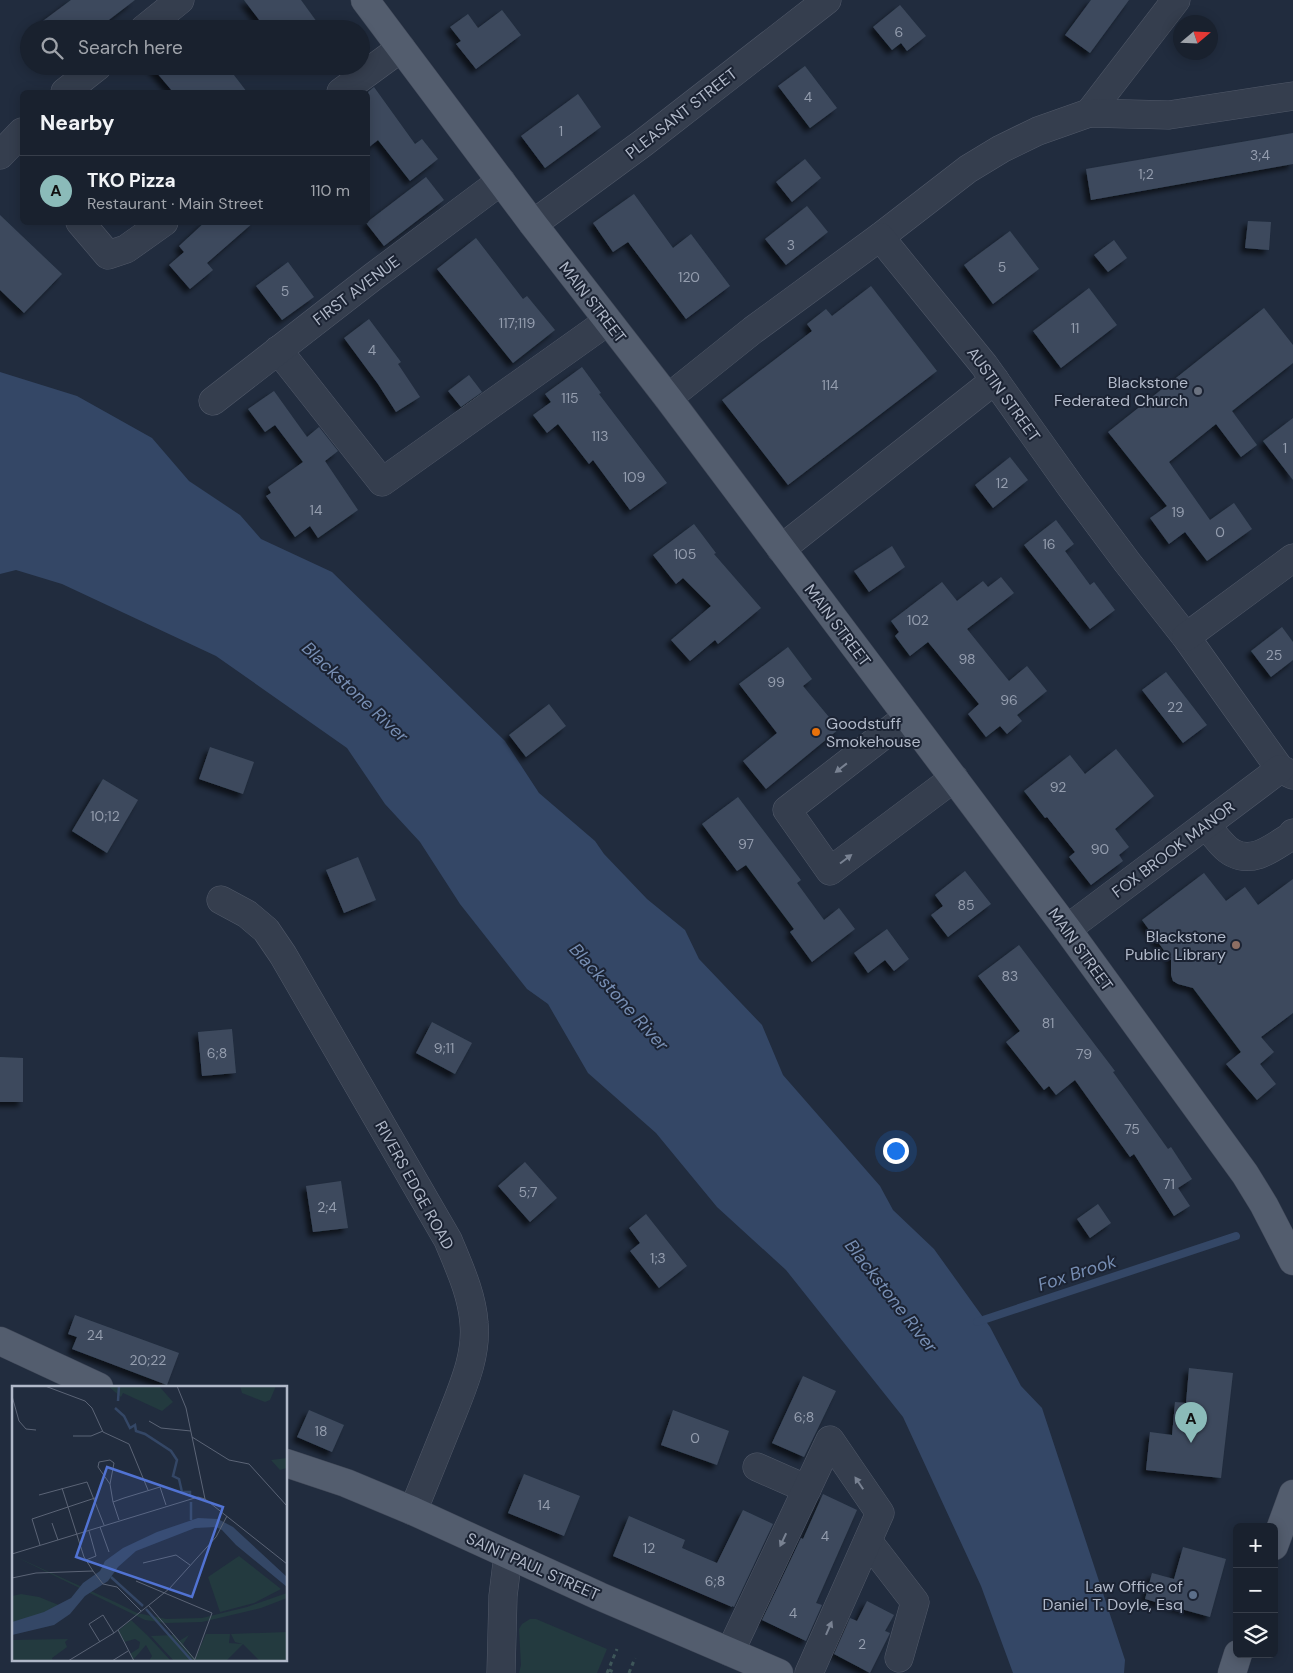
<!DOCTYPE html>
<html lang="en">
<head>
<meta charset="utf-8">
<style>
	body { margin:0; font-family:"DM Sans",sans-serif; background:#262e3a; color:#f1f3f6 }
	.controls { position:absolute; right:15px; bottom:15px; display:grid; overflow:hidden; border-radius:8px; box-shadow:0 2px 12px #0003 }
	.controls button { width:45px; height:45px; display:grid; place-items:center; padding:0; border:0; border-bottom:1px solid #373e4a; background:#19212e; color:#f1f3f6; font:25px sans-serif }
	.compass { position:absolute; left:1173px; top:15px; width:45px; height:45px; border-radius:50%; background:#19212e; box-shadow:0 2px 12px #0003; rotate:71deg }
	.you { position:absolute; left:895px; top:1150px; width:18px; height:18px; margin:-12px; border:4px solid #fff; border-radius:50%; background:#1a73e8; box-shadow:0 0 0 8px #1a73e833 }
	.badge { display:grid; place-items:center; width:32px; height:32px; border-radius:50%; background:#8bbbb9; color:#111; font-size:16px; font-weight:700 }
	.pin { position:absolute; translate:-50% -41px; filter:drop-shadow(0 1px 2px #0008) }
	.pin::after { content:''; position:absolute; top:26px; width:18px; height:15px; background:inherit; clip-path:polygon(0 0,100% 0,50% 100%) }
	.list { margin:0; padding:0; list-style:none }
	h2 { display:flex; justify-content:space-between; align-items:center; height:65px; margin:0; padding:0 20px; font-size:21px }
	h2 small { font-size:16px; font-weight:400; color:#9fa3aa }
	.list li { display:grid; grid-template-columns:32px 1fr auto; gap:15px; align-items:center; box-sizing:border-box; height:70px; padding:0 20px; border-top:1px solid #373e4a }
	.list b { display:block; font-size:19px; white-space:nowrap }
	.list p { margin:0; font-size:16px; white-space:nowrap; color:#9fa3aa }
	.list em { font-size:16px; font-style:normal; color:#9fa3aa }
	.icon { flex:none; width:28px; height:28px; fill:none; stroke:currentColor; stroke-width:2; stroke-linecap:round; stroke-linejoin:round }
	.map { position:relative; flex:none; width:1293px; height:1673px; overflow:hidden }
	.search { position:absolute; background:#19212e; box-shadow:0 2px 12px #0003; left:20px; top:20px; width:350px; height:55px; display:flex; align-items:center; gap:12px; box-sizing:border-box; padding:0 18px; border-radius:28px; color:#9fa3aa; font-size:19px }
	.panel { position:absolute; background:#19212e; box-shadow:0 2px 12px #0003; left:20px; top:90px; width:350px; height:135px; border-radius:8px }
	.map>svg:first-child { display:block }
	.green { fill:#233a3f }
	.water { fill:#344766 }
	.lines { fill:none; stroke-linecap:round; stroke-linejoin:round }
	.stream { stroke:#344766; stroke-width:8 }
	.building { fill:#3d4a5d; filter:url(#shadow) }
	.minor-casing { stroke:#515969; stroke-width:29 }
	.major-casing { stroke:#3f4757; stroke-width:29 }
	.path { stroke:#3e5659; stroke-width:3; stroke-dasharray:4 4; stroke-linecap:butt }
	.minor { stroke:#353e4e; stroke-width:28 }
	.major { stroke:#535d6e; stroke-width:28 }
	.oneway { fill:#798292 }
	.worship-dot { fill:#6b7280; stroke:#1b2333; stroke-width:2 }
	.food-dot { fill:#e8710a; stroke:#1b2333; stroke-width:2 }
	.education-dot { fill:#8d6e63; stroke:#1b2333; stroke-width:2 }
	.service-dot { fill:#5c6f8a; stroke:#1b2333; stroke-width:2 }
	.labels { text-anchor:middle; stroke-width:4; stroke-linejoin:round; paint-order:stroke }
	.number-label { font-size:14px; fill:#949dae }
	.street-label { font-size:16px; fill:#b1b9c9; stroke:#1b2333 }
	.poi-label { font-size:16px; fill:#b1b9c9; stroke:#1b2333; text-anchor:end }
	.water-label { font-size:18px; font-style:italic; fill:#778eb3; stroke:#1b2333 }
	.inset-river { fill:none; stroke:#344766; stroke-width:2.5 }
	.inset-road { fill:none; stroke:#5b6476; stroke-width:1 }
	.view { fill:#5173d3; fill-opacity:0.15; stroke:#5173d3; stroke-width:2.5 }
	.inset-edge { fill:none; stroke:#b1b9c9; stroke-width:2.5 }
</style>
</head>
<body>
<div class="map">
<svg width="1293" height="1673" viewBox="0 0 1293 1673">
	<defs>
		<filter id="shadow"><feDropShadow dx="-4.5" dy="4.5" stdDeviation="2.5" flood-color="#0009"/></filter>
	</defs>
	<rect width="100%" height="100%" fill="#212c3e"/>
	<path class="green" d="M530 1619H536L607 1649 597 1673H519L521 1665 519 1629 522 1624Z"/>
	<path class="water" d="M0 372 77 396 152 438 189 481 240 515 261 539 332 572 505 741 539 793 595 841 604 854 647 899 685 930 699 959 762 1025 783 1075 880 1186 893 1210 934 1249 990 1327 1021 1386 1042 1408 1125 1660 1124 1673H1013L981 1586 903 1417 786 1270 717 1207 656 1133 588 1073 548 1004 527 989 460 904 420 842 385 804 347 748 216 656 62 584 16 570 0 574Z"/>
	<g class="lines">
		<path class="stream" d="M977 1322 1236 1236"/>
	</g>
	<g class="building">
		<path d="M71 0H135L97 29H32Z"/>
		<path d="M244 0H301L322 29H266Z"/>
		<path d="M1091 0H1129L1090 53 1065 35Z"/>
		<path d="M900 5 926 36 907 51 901 43 892 50 873 27Z"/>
		<path d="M502 10 521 35 476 69 456 44 461 41 450 27 468 14 478 28Z"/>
		<path d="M151 66H227L247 92H173Z"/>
		<path d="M805 66 837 108 810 128 778 86Z"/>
		<path d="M374 87 415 144 422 139 438 159 410 181 378 140 368 148V92Z"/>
		<path d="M578 94 601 127 545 168 521 136Z"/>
		<path d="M1293 133V164L1091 200 1086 169Z"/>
		<path d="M805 159 821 178 792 202 776 182Z"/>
		<path d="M426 177 444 200 384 246 366 223Z"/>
		<path d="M634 194 673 248 691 234 730 286 686 319 628 242 613 252 593 223Z"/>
		<path d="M807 206 828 232 786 265 765 239Z"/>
		<path d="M0 215 62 274 24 313 0 290Z"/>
		<path d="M1248 221 1271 222 1269 250 1245 248Z"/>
		<path d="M205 222H254L207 263 213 270 190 289 169 265 184 252 179 246Z"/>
		<path d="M1010 231 1039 269 993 304 964 265Z"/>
		<path d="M476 238 523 299 527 296 555 330 513 363 437 269Z"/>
		<path d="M1114 240 1127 258 1108 272 1094 255Z"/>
		<path d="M288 262 314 297 282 320 256 286Z"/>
		<path d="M871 286 937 371 788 485 722 400 812 331 807 324 826 309 832 316Z"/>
		<path d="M1089 288 1117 325 1061 368 1033 331Z"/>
		<path d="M1264 308 1293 345V363L1232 411 1257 445 1241 457 1216 424 1169 462 1210 520 1234 503 1252 529 1207 561 1185 532 1169 544 1150 518 1167 506 1108 432Z"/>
		<path d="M369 319 401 362 398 364 420 397 396 412 378 384 344 338Z"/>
		<path d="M582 367 601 393 599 394 667 483 630 510 593 460 589 464 558 424 547 433 533 415 551 402 545 394Z"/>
		<path d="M469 375 482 392 461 407 448 391Z"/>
		<path d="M274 391 307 437 319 427 338 451 325 461 358 510 318 538 310 526 295 537 266 496 271 493 268 487 303 462 275 425 265 432 248 409Z"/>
		<path d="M1293 418V480L1263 441Z"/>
		<path d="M1010 457 1028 480 993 508 975 485Z"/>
		<path d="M1056 520 1074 544 1065 551 1090 585 1094 582 1115 610 1090 629 1024 545Z"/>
		<path d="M694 524 716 553 714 554 761 608 718 644 715 640 690 661 671 640 711 606 683 578 676 584 653 555Z"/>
		<path d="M892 546 905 567 869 592 854 571Z"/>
		<path d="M1001 577 1014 593 967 629 1009 681 1027 666 1047 691 1017 715 1022 721 1007 734 1000 726 986 737 968 714 979 704 928 642 910 656 895 636 899 632 891 621 942 582 957 601 983 581 988 587Z"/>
		<path d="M1282 627 1293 642V660L1271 677 1251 651Z"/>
		<path d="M788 647 812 679 803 686 839 729 766 789 743 761 777 733 739 684Z"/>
		<path d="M1166 672 1207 725 1183 743 1142 690Z"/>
		<path d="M549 704 566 726 526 757 509 735Z"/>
		<path d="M210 747 254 762 243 794 199 779Z"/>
		<path d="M1116 749 1154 796 1115 829 1129 847 1119 855 1123 861 1091 885 1069 857 1075 852 1047 817 1045 818 1024 791 1070 755 1085 774Z"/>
		<path d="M103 779 138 800 107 853 72 831Z"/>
		<path d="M738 797 801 880 797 883 824 920 839 908 855 929 812 962 790 932 794 929 746 865 737 871 702 824Z"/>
		<path d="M358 857 376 900 344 913 326 870Z"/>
		<path d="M965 871 991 904 948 937 931 915 943 906 935 895Z"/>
		<path d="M1204 873 1226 901 1245 887 1258 905 1293 879V1013L1261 1037 1274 1052 1260 1064 1276 1084 1257 1100 1226 1064 1241 1052 1193 988 1178 984 1173 981 1171 975V960L1142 920Z"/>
		<path d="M887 929 909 959 894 971 885 960 868 973 854 953Z"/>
		<path d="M1019 945 1115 1071 1113 1072 1168 1149 1171 1147 1192 1179 1178 1188 1190 1206 1174 1216 1134 1154 1130 1157 1075 1080 1056 1095 1049 1086 1044 1090 1006 1042 1020 1031 978 976Z"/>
		<path d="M432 1022 472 1043 455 1074 416 1053Z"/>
		<path d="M232 1029 236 1073 202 1076 198 1032Z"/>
		<path d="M0 1057 23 1058V1102H0Z"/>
		<path d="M525 1162 557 1198 530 1222 498 1186Z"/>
		<path d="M341 1181 348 1228 313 1232 306 1186Z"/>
		<path d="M1098 1204 1111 1223 1090 1238 1077 1219Z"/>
		<path d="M646 1214 687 1266 659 1288 630 1251 640 1243 629 1228Z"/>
		<path d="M75 1315 179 1353 167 1385 72 1349 77 1337 68 1334Z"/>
		<path d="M1189 1368 1233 1373 1221 1478 1146 1470 1150 1432 1172 1435 1175 1402 1186 1403Z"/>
		<path d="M803 1376 836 1391 804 1457 772 1443Z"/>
		<path d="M309 1410 344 1425 332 1452 297 1437Z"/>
		<path d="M673 1410 729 1431 717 1465 661 1445Z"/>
		<path d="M524 1474 580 1496 564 1536 508 1513Z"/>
		<path d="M823 1494 857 1510 816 1603 822 1605 806 1641 762 1620 801 1538 803 1539Z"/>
		<path d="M743 1510 773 1524 734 1607 732 1606V1607L613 1556 629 1516 685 1540 682 1548 717 1563Z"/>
		<path d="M1183 1547 1226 1559 1210 1617 1145 1599 1152 1573 1174 1579Z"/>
		<path d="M867 1601 894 1615 885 1631 890 1633 870 1673 834 1654 850 1618 857 1621Z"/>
	</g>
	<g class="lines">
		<g class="minor-casing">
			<g id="minor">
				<path d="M144 29 180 0"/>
				<path d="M65 92 98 66"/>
				<path d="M341 92 401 48"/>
				<path d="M1089 113 1176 0"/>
				<path d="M0 155 22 132"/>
				<path d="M80 222 108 255 126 249 164 222"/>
				<path d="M533 224 643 143 827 0"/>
				<path d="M880 237 968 169 1001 149 1038 131 1089 113 1169 115 1293 96"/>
				<path d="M278 350 382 482 608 321"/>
				<path d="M668 398 753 330 880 237 984 365 1071 487 1127 562 1186 637 1280 769 1293 775"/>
				<path d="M213 401 374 276 501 181"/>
				<path d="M781 549 995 380"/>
				<path d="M1186 637 1293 558"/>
				<path d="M907 717 787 810 830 871 954 778"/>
				<path d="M1206 825C1212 832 1224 849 1233 853 1254 864 1273 847 1290 837L1293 833"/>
				<path d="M221 900 247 914 266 930 283 955 448 1240C459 1267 472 1294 474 1323 477 1354 464 1384 453 1412 440 1445 426 1478 413 1511"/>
				<path d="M1067 929 1280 769"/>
				<path d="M757 1467 807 1489"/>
				<path d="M868 1541 915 1602 899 1658"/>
				<path d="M730 1652 830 1440 880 1513 809 1673"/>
				<path d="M501 1673 503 1596 508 1555"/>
			</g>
		</g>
		<g class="major-casing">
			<g id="major">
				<path d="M365 0 533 224 668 398 1067 929 1245 1174 1264 1205 1293 1261"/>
				<path d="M0 1341 99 1387"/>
				<path d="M286 1463 346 1483 413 1511 599 1596 779 1673"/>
				<path d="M1274 1546 1293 1494"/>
				<path d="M1232 1673 1238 1654"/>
			</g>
		</g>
		<g class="path">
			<path d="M609 1670 616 1673"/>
			<path d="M607 1673 617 1649"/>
			<path d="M629 1673 635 1658"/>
		</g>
		<use href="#minor" class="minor"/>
		<use href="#major" class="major"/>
	</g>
	<defs><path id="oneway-solid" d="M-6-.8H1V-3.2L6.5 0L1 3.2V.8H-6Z" transform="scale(1.25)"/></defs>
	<g class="oneway">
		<use href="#oneway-solid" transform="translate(841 768) rotate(142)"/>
		<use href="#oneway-solid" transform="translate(846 859) rotate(-37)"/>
		<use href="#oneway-solid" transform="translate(859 1483) rotate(-124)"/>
		<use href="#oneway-solid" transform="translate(783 1540) rotate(115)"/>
		<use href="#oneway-solid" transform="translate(829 1628) rotate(-66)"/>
	</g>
	<circle class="worship-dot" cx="1198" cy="391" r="5"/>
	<circle class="food-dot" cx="816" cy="732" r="5"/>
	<circle class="education-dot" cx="1236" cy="945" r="5"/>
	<circle class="service-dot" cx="1193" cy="1595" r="5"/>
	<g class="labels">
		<g class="number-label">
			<text x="899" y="37">6</text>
			<text x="808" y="102">4</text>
			<text x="561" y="136">1</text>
			<text x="1260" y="160">3;4</text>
			<text x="1146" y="179">1;2</text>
			<text x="791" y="250">3</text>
			<text x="1002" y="272">5</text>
			<text x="689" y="282">120</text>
			<text x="285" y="296">5</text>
			<text x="517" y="328">117;119</text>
			<text x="1075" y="333">11</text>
			<text x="372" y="355">4</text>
			<text x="830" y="390">114</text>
			<text x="570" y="403">115</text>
			<text x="600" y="441">113</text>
			<text x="1285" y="453">1</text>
			<text x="634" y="482">109</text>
			<text x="1002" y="488">12</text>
			<text x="316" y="515">14</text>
			<text x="1178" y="517">19</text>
			<text x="1220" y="537">0</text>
			<text x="1049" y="549">16</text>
			<text x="685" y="559">105</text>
			<text x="918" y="625">102</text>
			<text x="1274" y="660">25</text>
			<text x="967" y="664">98</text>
			<text x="776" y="687">99</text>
			<text x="1009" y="705">96</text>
			<text x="1175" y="712">22</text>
			<text x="1058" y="792">92</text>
			<text x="105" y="821">10;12</text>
			<text x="746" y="849">97</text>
			<text x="1100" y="854">90</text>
			<text x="966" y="910">85</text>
			<text x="1010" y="981">83</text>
			<text x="1048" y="1028">81</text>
			<text x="444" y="1053">9;11</text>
			<text x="217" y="1058">6;8</text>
			<text x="1084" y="1059">79</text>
			<text x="1132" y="1134">75</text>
			<text x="1169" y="1189">71</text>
			<text x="528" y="1197">5;7</text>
			<text x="327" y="1212">2;4</text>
			<text x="658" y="1263">1;3</text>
			<text x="95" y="1340">24</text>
			<text x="148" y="1365">20;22</text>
			<text x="804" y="1422">6;8</text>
			<text x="321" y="1436">18</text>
			<text x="695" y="1443">0</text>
			<text x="544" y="1510">14</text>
			<text x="825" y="1541">4</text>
			<text x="649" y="1553">12</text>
			<text x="715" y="1586">6;8</text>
			<text x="793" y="1618">4</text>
			<text x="862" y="1649">2</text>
		</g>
		<g class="street-label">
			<text transform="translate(681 113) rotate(-38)" y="6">PLEASANT STREET</text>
			<text transform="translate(356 290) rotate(-37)" y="6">FIRST AVENUE</text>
			<text transform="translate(593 302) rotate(52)" y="6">MAIN STREET</text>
			<text transform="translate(1004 394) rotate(54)" y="6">AUSTIN STREET</text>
			<text transform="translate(838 625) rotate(53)" y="6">MAIN STREET</text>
			<text transform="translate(1173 849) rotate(-37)" y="6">FOX BROOK MANOR</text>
			<text transform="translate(1081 949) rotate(54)" y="6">MAIN STREET</text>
			<text transform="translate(415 1185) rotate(61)" y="6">RIVERS EDGE ROAD</text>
			<text transform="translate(533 1566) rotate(24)" y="6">SAINT PAUL STREET</text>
		</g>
		<g class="poi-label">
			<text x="1188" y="388">Blackstone<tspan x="1188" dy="18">Federated Church</tspan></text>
			<text x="826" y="729" text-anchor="start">Goodstuff<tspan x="826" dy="18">Smokehouse</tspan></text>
			<text x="1226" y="942">Blackstone<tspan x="1226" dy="18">Public Library</tspan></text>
			<text x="1183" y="1592">Law Office of<tspan x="1183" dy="18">Daniel T. Doyle, Esq</tspan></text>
		</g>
		<g class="water-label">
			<text transform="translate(355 692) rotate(43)" y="6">Blackstone River</text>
			<text transform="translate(619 997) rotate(48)" y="6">Blackstone River</text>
			<text transform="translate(1077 1273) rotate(-18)" y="6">Fox Brook</text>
			<text transform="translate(891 1296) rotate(52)" y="6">Blackstone River</text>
		</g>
	</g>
	<g transform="translate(12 1386)">
		<rect width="275" height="275" fill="#212c3e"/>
		<path d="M96 0H147L161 16 150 25 111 7 109 11ZM228 0H264L258 14 253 16 230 7ZM275 72V82L268 84 259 74ZM0 169 103 216 125 227 154 233 190 232 235 221 275 207V212L249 222 190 236 154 237 133 234ZM227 170 269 203 242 217 208 226 196 191ZM9 208 27 211 49 220 0 248V210ZM119 234 136 250 159 275H137L140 270 134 259 121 274 118 268 127 262 128 256 123 253 112 256 106 245ZM275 246V275H248L231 258 214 275H162L139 250 162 249 167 255 177 249 171 258 183 273 194 248H218L217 257 230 258 223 256 219 248ZM56 253 53 256 55 261 40 272 41 275H0V254Z" fill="#233a3f"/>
		<path d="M186 132 206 133 221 141 275 191V201L224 159 210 144 204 141 183 142 124 165 106 181 96 195 73 210 58 228 42 239 0 249V236L32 226 59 212 71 197 88 185 93 175 111 162 145 146Z" fill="#344766"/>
		<path class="inset-river" d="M106 15 107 0M103 22 112 30 118 42 123 39 124 45 133 48 159 65 165 74 161 90 167 93 170 106H178V109M179 134V116M99 191 131 220M134 223 180 275"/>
		<path class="inset-road" d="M33 0 73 15 80 22 91 46 117 58 136 104M165 0 174 22 193 113M0 10 7 35 14 43 24 44M137 35 149 42 179 45M61 50H79L91 45M180 51 217 74 237 78 275 120M98 98 86 81 87 76 98 74 102 77 98 98 101 116M50 102 72 171 81 185M27 109 75 96 92 139M107 134 101 116 112 112 148 101 154 119M40 137 46 154M88 141 97 166M28 159 20 133 83 112M0 168 186 111 193 113 275 178M74 174 84 170 77 145M131 177 164 169 178 179M0 192 24 187 81 185 91 198 105 201 129 225M124 195 200 227 183 273M137 220 184 275M106 244 122 275M88 256 77 238 91 229 102 247M56 275 102 247 157 203 204 151 215 130M100 275 116 265"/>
		<path class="view" d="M95 81 211 121 180 211 64 171Z"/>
		<rect width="275" height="275" class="inset-edge"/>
	</g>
</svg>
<div class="controls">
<button>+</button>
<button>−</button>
<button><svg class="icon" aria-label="layers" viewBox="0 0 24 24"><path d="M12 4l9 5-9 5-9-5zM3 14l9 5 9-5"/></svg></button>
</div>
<svg class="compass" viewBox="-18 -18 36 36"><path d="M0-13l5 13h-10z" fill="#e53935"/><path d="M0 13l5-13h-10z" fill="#9fa3aa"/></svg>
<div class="you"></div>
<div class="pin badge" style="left:1191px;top:1443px">A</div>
<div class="search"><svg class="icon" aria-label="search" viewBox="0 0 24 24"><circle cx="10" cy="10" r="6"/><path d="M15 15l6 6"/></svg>Search here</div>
<section class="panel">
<h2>Nearby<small></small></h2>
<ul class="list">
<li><span class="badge">A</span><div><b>TKO Pizza</b><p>Restaurant · Main Street</p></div><em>110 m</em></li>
</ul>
</section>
</div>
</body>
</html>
